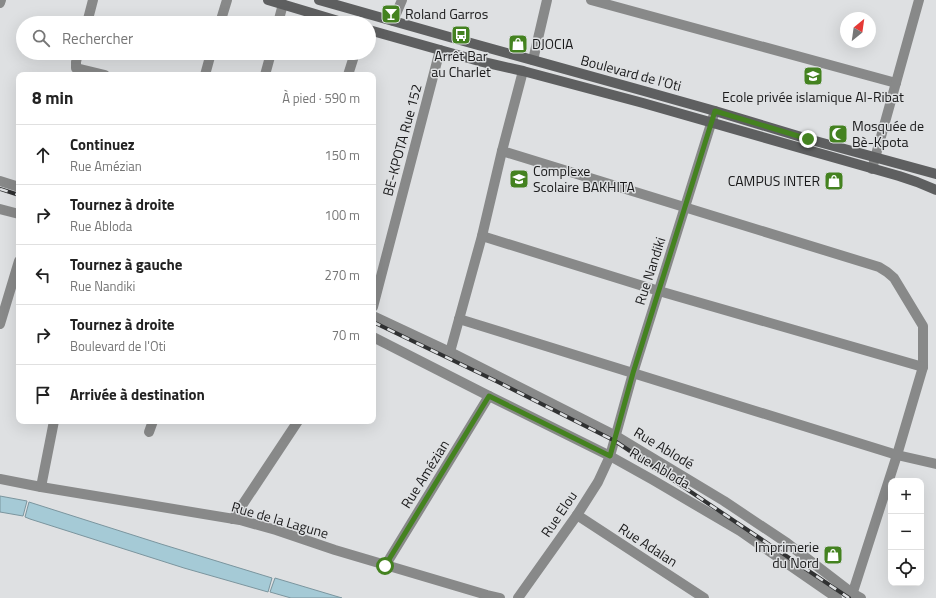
<!DOCTYPE html>
<html lang="fr">
<head>
<meta charset="utf-8">
<style>
	body { margin:0; font-family:"Titillium Web",sans-serif; background:#f6f6f6; color:#222 }
	.controls { position:absolute; right:12px; bottom:12px; display:grid; overflow:hidden; border-radius:8px; box-shadow:0 4px 16px #0002 }
	.controls button { width:36px; height:36px; display:grid; place-items:center; padding:0; border:0; border-bottom:1px solid #e0e0e0; background:#fff; color:#222; font:20px sans-serif }
	.compass { position:absolute; left:840px; top:12px; width:36px; height:36px; border-radius:50%; background:#fff; box-shadow:0 4px 16px #0002; rotate:29deg }
	.stop { position:absolute; width:12px; height:12px; margin:-9px; border:3px solid #448220; border-radius:50%; background:#fff }
	.stop.end { background:#448220; border-color:#fff; box-shadow:0 1px 4px #0008 }
	.list { margin:0; padding:0; list-style:none }
	h2 { display:flex; justify-content:space-between; align-items:center; height:52px; margin:0; padding:0 16px; font-size:17px }
	h2 small { font-size:13px; font-weight:400; color:#767676 }
	.list li { display:grid; grid-template-columns:26px 1fr auto; gap:12px; align-items:center; box-sizing:border-box; height:60px; padding:0 16px; border-top:1px solid #e0e0e0 }
	.list b { display:block; font-size:15px; white-space:nowrap }
	.list p { margin:0; font-size:13px; white-space:nowrap; color:#767676 }
	.list em { font-size:13px; font-style:normal; color:#767676 }
	.icon { flex:none; width:22px; height:22px; fill:none; stroke:currentColor; stroke-width:2; stroke-linecap:round; stroke-linejoin:round }
	.map { position:relative; flex:none; width:936px; height:598px; overflow:hidden }
	.search { position:absolute; background:#fff; box-shadow:0 4px 16px #0002; left:16px; top:16px; width:360px; height:44px; display:flex; align-items:center; gap:10px; box-sizing:border-box; padding:0 14px; border-radius:22px; color:#767676; font-size:15px }
	.panel { position:absolute; background:#fff; box-shadow:0 4px 16px #0002; left:16px; top:72px; width:360px; height:352px; border-radius:8px }
	.map>svg:first-child { display:block }
	.water { fill:#a5cad6; stroke:#7b959e }
	.lines { fill:none; stroke-linecap:round; stroke-linejoin:round }
	.street { stroke:#888989; stroke-width:10 }
	.secondary { stroke:#5e5f60; stroke-width:10 }
	.rail-casing { stroke:#303132; stroke-width:4 }
	.rail { stroke:#dee0e2; stroke-width:2.5; stroke-dasharray:8; stroke-linecap:butt }
	.route { stroke:#448220; stroke-width:5 }
	.labels { text-anchor:middle; stroke-width:3; stroke-linejoin:round; paint-order:stroke }
	.poi-label { font-size:14px; fill:#1a1a1b; stroke:#dee0e2; text-anchor:start }
	.street-label { font-size:14px; fill:#1a1a1b; stroke:#dee0e2 }
</style>
</head>
<body>
<div class="map">
<svg width="936" height="598" viewBox="0 0 936 598">
	<rect width="100%" height="100%" fill="#dee0e2"/>
	<g class="water">
		<path d="M0 496 27 501 23 516 0 512Z"/>
		<path d="M29 502 161 544 272 578 268 592 184 568 30 519 25 517Z"/>
		<path d="M275 578 342 598H291L270 592Z"/>
	</g>
	<g class="lines">
		<g class="street">
			<path d="M591 0 896 83"/>
			<path d="M0 3 1 0"/>
			<path d="M393 21 402 0"/>
			<path d="M87 23 93 0"/>
			<path d="M220 23 227 0"/>
			<path d="M278 23 283 4"/>
			<path d="M78 53 76 62V68L105 75"/>
			<path d="M533 60 547 0"/>
			<path d="M205 75 211 53"/>
			<path d="M265 75 271 53"/>
			<path d="M348 75 355 53"/>
			<path d="M502 151 879 267 887 272 894 278 923 326V367L897 455 851 598"/>
			<path d="M872 169 919 0"/>
			<path d="M0 181 19 187"/>
			<path d="M0 209 19 214"/>
			<path d="M482 236 659 291 923 367"/>
			<path d="M373 307 440 50"/>
			<path d="M373 316 450 352 616 436 724 501 787 543 852 593 861 598"/>
			<path d="M459 319 897 455 936 464"/>
			<path d="M0 324 19 261"/>
			<path d="M373 337 489 396 610 456 653 480 740 531 837 598"/>
			<path d="M450 352 482 236 502 151 523 71"/>
			<path d="M149 432 153 421"/>
			<path d="M0 479 41 487 240 520 276 530 335 550 487 595 500 598"/>
			<path d="M41 487 54 421"/>
			<path d="M577 515 704 598"/>
			<path d="M233 519 298 421"/>
			<path d="M385 566 489 396"/>
			<path d="M518 598 577 515 598 482 610 456 633 373 715 111"/>
		</g>
		<g class="secondary">
			<path d="M268 0 345 23"/>
			<path d="M319 0 460 40 644 91 715 111 808 139 936 174"/>
			<path d="M369 30 479 61 523 71 643 103 899 176 917 182 936 190"/>
		</g>
		<g class="rail-casing">
			<g id="rail">
				<path d="M0 189 19 195"/>
				<path d="M373 322 498 382 615 441 849 598"/>
			</g>
		</g>
		<use href="#rail" class="rail"/>
	</g>
	<g class="lines">
		<path class="route" d="M385 566 489 396 610 456 633 373 715 111 808 139"/>
	</g>
	<defs>
		<g id="bar-square" transform="scale(1)"><rect x="-9" y="-9" width="18" height="18" rx="4" fill="#448220" stroke="#dee0e2"/><path d="M-6-5H6L.8 .8V4.5H3.5V6h-7V4.5H-.8V.8Z" fill="#fff"/></g>
		<g id="bus-square" transform="scale(1)"><rect x="-9" y="-9" width="18" height="18" rx="4" fill="#448220" stroke="#dee0e2"/><path d="M-5-6H5V4H4V6H2V4H-2V6H-4V4H-5ZM-3.5-4V0h7V-4ZM-3.5 1.2v1.5H-2V1.2ZM2 1.2v1.5H3.5V1.2Z" fill="#fff"/></g>
		<g id="shop-square" transform="scale(1)"><rect x="-9" y="-9" width="18" height="18" rx="4" fill="#448220" stroke="#dee0e2"/><path d="M-5-2.5h2.3a2.7 3.5 0 0 1 5.4 0H5L5.5 6h-11ZM-1.5-2.5h3a1.5 2.3 0 0 0-3 0Z" fill="#fff"/></g>
		<g id="school-square" transform="scale(1)"><rect x="-9" y="-9" width="18" height="18" rx="4" fill="#448220" stroke="#dee0e2"/><path d="M0-5L7-2L0 1L-7-2ZM-4 1L0 2.5L4 1V4Q0 6-4 4Z" fill="#fff"/></g>
		<g id="mosque-square" transform="scale(1)"><rect x="-9" y="-9" width="18" height="18" rx="4" fill="#448220" stroke="#dee0e2"/><path d="M3.5-4.9A6 6 0 1 0 3.5 4.9A5 5 0 1 1 3.5-4.9Z" fill="#fff"/></g>
	</defs>
	<g fill-rule="evenodd">
		<use href="#bar-square" x="391" y="14"/>
		<use href="#bus-square" x="461" y="35"/>
		<use href="#shop-square" x="518" y="44"/>
		<use href="#school-square" x="813" y="76"/>
		<use href="#mosque-square" x="838" y="134"/>
		<use href="#school-square" x="519" y="179"/>
		<use href="#shop-square" x="834" y="181"/>
		<use href="#shop-square" x="833" y="555"/>
	</g>
	<g class="labels">
		<g class="poi-label">
			<text x="405" y="19">Roland Garros</text>
			<text x="532" y="49">DJOCIA</text>
			<text x="461" y="61" text-anchor="middle">Arrêt Bar<tspan x="461" dy="16">au Charlet</tspan></text>
			<text x="813" y="102" text-anchor="middle">Ecole privée islamique Al-Ribat</text>
			<text x="852" y="131">Mosquée de<tspan x="852" dy="16">Bè-Kpota</tspan></text>
			<text x="533" y="176">Complexe<tspan x="533" dy="16">Scolaire BAKHITA</tspan></text>
			<text x="820" y="186" text-anchor="end">CAMPUS INTER</text>
			<text x="819" y="552" text-anchor="end">Imprimerie<tspan x="819" dy="16">du Nord</tspan></text>
		</g>
		<g class="street-label">
			<text transform="translate(631 73) rotate(15)" y="5">Boulevard de l'Oti</text>
			<text transform="translate(402 140) rotate(-75)" y="5">BE-KPOTA Rue 152</text>
			<text transform="translate(650 271) rotate(-72)" y="5">Rue Nandiki</text>
			<text transform="translate(664 448) rotate(31)" y="5">Rue Ablodé</text>
			<text transform="translate(660 468) rotate(30)" y="5">Rue Abloda</text>
			<text transform="translate(425 474) rotate(-58)" y="5">Rue Amézian</text>
			<text transform="translate(559 514) rotate(-56)" y="5">Rue Elou</text>
			<text transform="translate(280 520) rotate(16)" y="5">Rue de la Lagune</text>
			<text transform="translate(648 545) rotate(33)" y="5">Rue Adalan</text>
		</g>
	</g>
</svg>
<div class="controls">
<button>+</button>
<button>−</button>
<button><svg class="icon" aria-label="locate" viewBox="0 0 24 24"><circle cx="12" cy="12" r="6"/><path d="M12 2v4M12 18v4M2 12h4M18 12h4"/></svg></button>
</div>
<svg class="compass" viewBox="-18 -18 36 36"><path d="M0-13l5 13h-10z" fill="#e53935"/><path d="M0 13l5-13h-10z" fill="#767676"/></svg>
<div class="stop" style="left:385px;top:566px"></div>
<div class="stop end" style="left:808px;top:139px"></div>
<div class="search"><svg class="icon" aria-label="search" viewBox="0 0 24 24"><circle cx="10" cy="10" r="6"/><path d="M15 15l6 6"/></svg>Rechercher</div>
<section class="panel">
<h2>8 min<small>À pied · 590 m</small></h2>
<ul class="list">
<li><svg class="icon" aria-label="ahead" viewBox="0 0 24 24"><path d="M12 20V5M6 11l6-6 6 6"/></svg><div><b>Continuez</b><p>Rue Amézian</p></div><em>150 m</em></li>
<li><svg class="icon" aria-label="right" viewBox="0 0 24 24"><path d="M7 20v-9h11M14 6l5 5-5 5"/></svg><div><b>Tournez à droite</b><p>Rue Abloda</p></div><em>100 m</em></li>
<li><svg class="icon" aria-label="left" viewBox="0 0 24 24"><path d="M17 20v-9H6M10 6l-5 5 5 5"/></svg><div><b>Tournez à gauche</b><p>Rue Nandiki</p></div><em>270 m</em></li>
<li><svg class="icon" aria-label="right" viewBox="0 0 24 24"><path d="M7 20v-9h11M14 6l5 5-5 5"/></svg><div><b>Tournez à droite</b><p>Boulevard de l'Oti</p></div><em>70 m</em></li>
<li><svg class="icon" aria-label="arrive" viewBox="0 0 24 24"><path d="M6 21V4h12l-3 4 3 4H6"/></svg><div><b>Arrivée à destination</b></div></li>
</ul>
</section>
</div>
</body>
</html>
